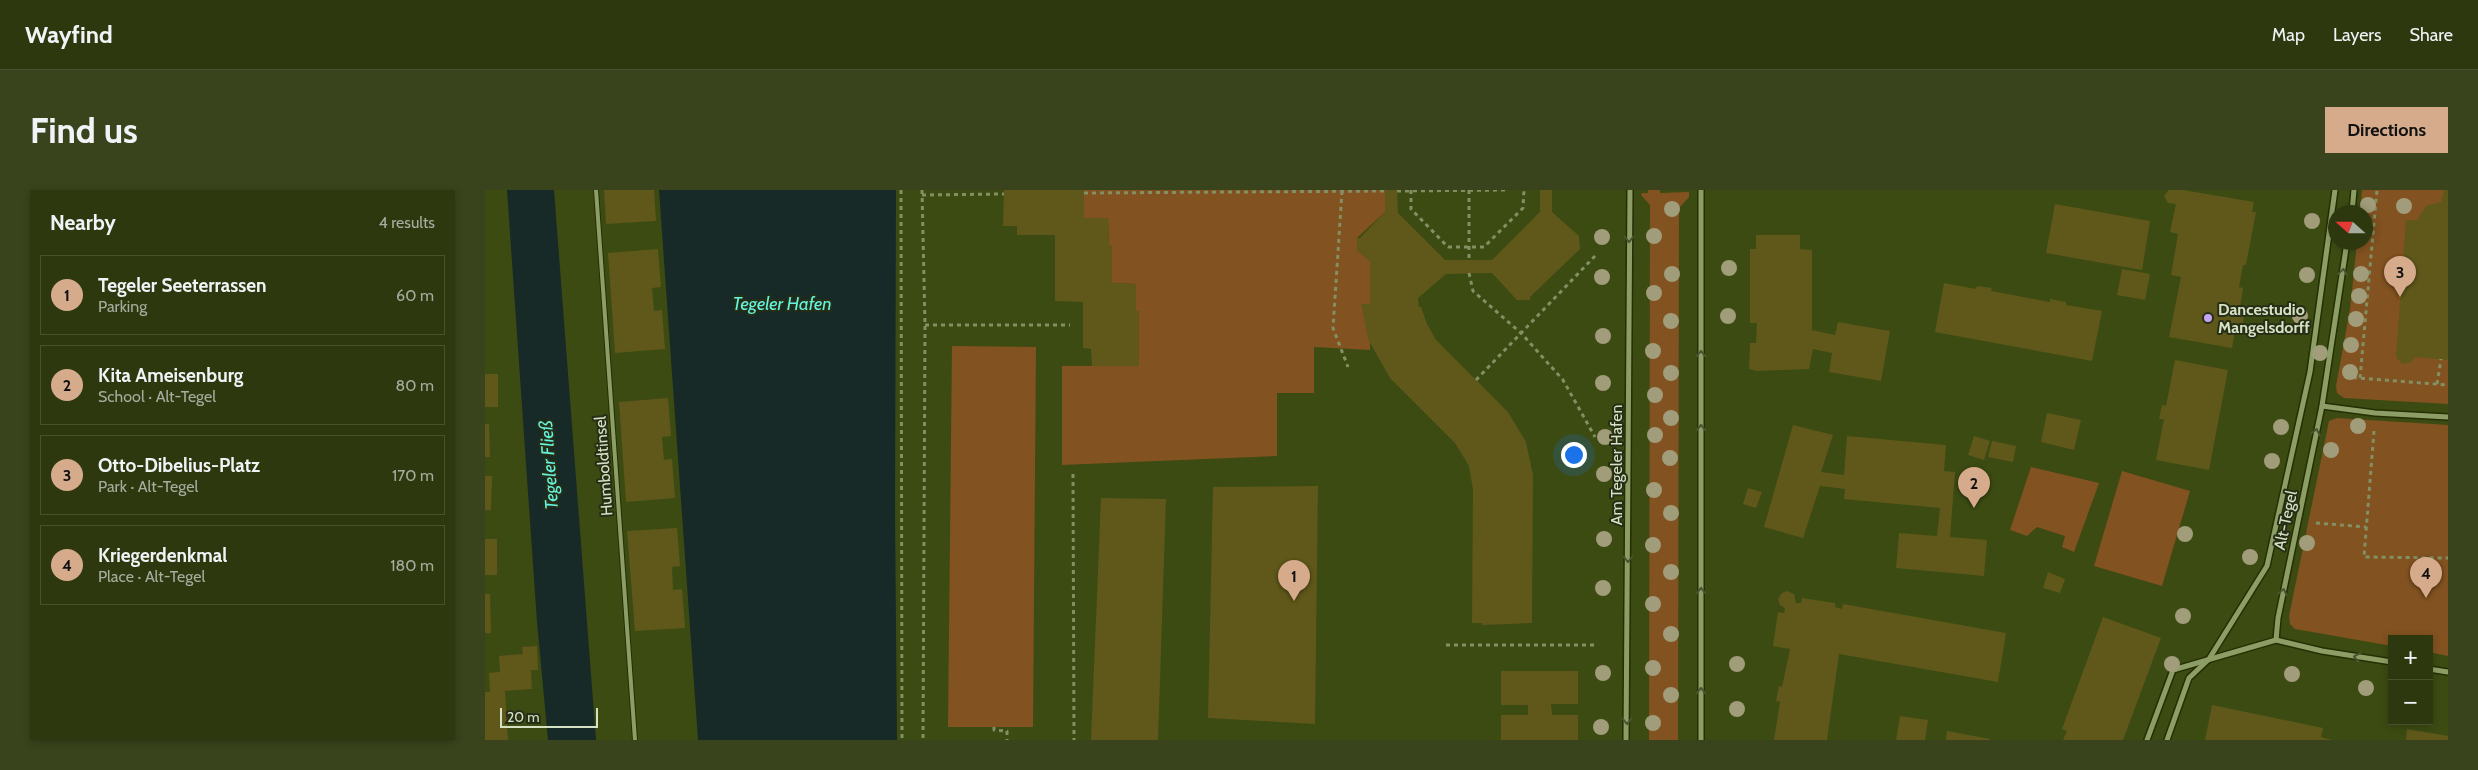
<!DOCTYPE html>
<html lang="en">
<head>
<meta charset="utf-8">
<style>
	body { margin:0; font-family:Cabin,sans-serif; background:#39431c; color:#f1f3f6 }
	.controls { position:absolute; right:15px; bottom:15px; display:grid; overflow:hidden; border-radius:0px; box-shadow:0 2px 8px #0003 }
	.controls button { width:45px; height:45px; display:grid; place-items:center; padding:0; border:0; border-bottom:1px solid #48522e; background:#2d380e; color:#f1f3f6; font:25px sans-serif }
	.compass { position:absolute; left:1843px; top:15px; width:45px; height:45px; border-radius:50%; background:#2d380e; box-shadow:0 2px 8px #0003; rotate:291deg }
	.scale { position:absolute; left:15px; bottom:12px; width:98px; box-sizing:border-box; padding-left:5px; border:2px solid #d6e0c3; border-top:0; font-size:14px; line-height:18px; white-space:nowrap; color:#d6e0c3; -webkit-text-stroke:4px #262e16; paint-order:stroke }
	.you { position:absolute; left:1088px; top:264px; width:18px; height:18px; margin:-12px; border:4px solid #fff; border-radius:50%; background:#1a73e8; box-shadow:0 0 0 8px #1a73e833 }
	.badge { display:grid; place-items:center; width:32px; height:32px; border-radius:50%; background:#d6ab8b; color:#111; font-size:16px; font-weight:700 }
	.pin { position:absolute; translate:-50% -41px; filter:drop-shadow(0 1px 2px #0008) }
	.pin::after { content:''; position:absolute; top:26px; width:18px; height:15px; background:inherit; clip-path:polygon(0 0,100% 0,50% 100%) }
	.list { margin:0; padding:0; list-style:none }
	h2 { display:flex; justify-content:space-between; align-items:center; height:65px; margin:0; padding:0 20px; font-size:21px }
	h2 small { font-size:16px; font-weight:400; color:#a7ac9e }
	.list li { display:grid; grid-template-columns:32px 1fr auto; gap:15px; align-items:center; box-sizing:border-box; height:80px; margin:0 10px 10px; padding:0 10px; border:1px solid #48522e; border-radius:0px }
	.list b { display:block; font-size:19px; white-space:nowrap }
	.list p { margin:0; font-size:16px; white-space:nowrap; color:#a7ac9e }
	.list em { font-size:16px; font-style:normal; color:#a7ac9e }
	.map { position:relative; flex:none; width:1963px; height:550px; overflow:hidden; border-radius:0px }
	header { display:flex; align-items:center; gap:30px; box-sizing:border-box; height:70px; padding:0 25px; background:#2d380e; border-bottom:1px solid #48522e }
	header strong { font-size:24px }
	nav { display:flex; gap:28px; margin-inline-start:auto; font-size:18px }
	.intro { display:flex; align-items:center; justify-content:space-between; box-sizing:border-box; height:120px; padding:0 30px }
	h1 { margin:0; font-size:35px }
	.button { padding:12px 22px; border-radius:0px; background:#d6ab8b; color:#111; font-size:18px; font-weight:700 }
	main { display:flex; gap:30px; padding:0 30px }
	aside { flex:1; background:#2d380e; border-radius:0px; box-shadow:0 2px 8px #0003 }
	.map>svg:first-child { display:block }
	.green { fill:#825220 }
	.water { fill:#172a27 }
	.building { fill:#5f581a }
	.lines { fill:none; stroke-linecap:round; stroke-linejoin:round }
	.lane-casing { stroke:#242f04; stroke-width:6 }
	.street-casing { stroke:#242f04; stroke-width:8 }
	.path { stroke:#839064; stroke-width:3; stroke-dasharray:4 4; stroke-linecap:butt }
	.lane { stroke:#8c9e65; stroke-width:4 }
	.street { stroke:#8c9e65; stroke-width:5 }
	.tree { fill:#a19c79 }
	.oneway { stroke:#4a5532 }
	.poi-dot { fill:#c6a6f0; stroke:#262e16; stroke-width:2 }
	.labels { text-anchor:middle; stroke-width:4; stroke-linejoin:round; paint-order:stroke }
	.poi-label { font-size:16px; font-weight:bold; fill:#d6e0c3; stroke:#262e16; text-anchor:start }
	.street-label { font-size:16px; fill:#d6e0c3; stroke:#262e16 }
	.water-label { font-size:18px; font-style:italic; fill:#63f3e0; stroke:#262e16 }
</style>
</head>
<body>
<header>
<strong>Wayfind</strong>
<nav><a>Map</a><a>Layers</a><a>Share</a></nav>
</header>
<div class="intro"><h1>Find us</h1><a class="button">Directions</a></div>
<main>
<aside>
<h2>Nearby<small>4 results</small></h2>
<ul class="list">
<li><span class="badge">1</span><div><b>Tegeler Seeterrassen</b><p>Parking</p></div><em>60 m</em></li>
<li><span class="badge">2</span><div><b>Kita Ameisenburg</b><p>School · Alt-Tegel</p></div><em>80 m</em></li>
<li><span class="badge">3</span><div><b>Otto-Dibelius-Platz</b><p>Park · Alt-Tegel</p></div><em>170 m</em></li>
<li><span class="badge">4</span><div><b>Kriegerdenkmal</b><p>Place · Alt-Tegel</p></div><em>180 m</em></li>
</ul>
</aside>
<div class="map">
<svg width="1963" height="550" viewBox="0 0 1963 550">
	<rect width="100%" height="100%" fill="#3c4b12"/>
	<g class="green">
		<path d="M599 0H900V22L872 48V60L885 71V160L829 157V203H792V266L577 275V176H654V122L651 121V94L627 93 626 55 624 56 623 29 599 28Z"/>
		<path d="M1163 0H1175V3L1204 2V7L1194 18 1193 550H1164L1165 15 1156 5 1157 3H1163Z"/>
		<path d="M1877 0H1963V214L1859 208 1852 203 1851 196 1865 119 1872 53 1880 52V22H1875Z"/>
		<path d="M467 156 551 157 548 537H463Z"/>
		<path d="M1852 228 1963 235V466L1944 462V449H1907V456L1810 439 1805 434 1804 426 1843 236 1844 231Z"/>
		<path d="M1546 277 1614 293 1589 362 1577 357 1580 346 1552 337 1542 346 1525 340Z"/>
		<path d="M1637 281 1705 301 1677 396 1609 376Z"/>
	</g>
	<g class="water">
		<path d="M22 0H69L111 550H63L52 432Z"/>
		<path d="M174 0H411L410 324 412 550H213Z"/>
	</g>
	<g class="building">
		<path d="M119 0H169L171 31 121 34Z"/>
		<path d="M519 0H599V28H623L624 56 627 55V93L651 94V121H654V176H607L606 159 598 158V112L570 111V45H532V36H518Z"/>
		<path d="M900 0H912L913 23 960 70H1007L1055 22V0H1067V22L1094 46 1095 59 1045 107V110H1032L1007 83 961 84 933 108 934 117H936L942 134 951 150 1023 222 1041 252 1048 285 1047 433 997 435V433H987L988 300 984 276 970 253 905 188 883 149 876 114H885V71L872 60V48H875L900 22Z"/>
		<path d="M1698 0 1769 12 1767 22H1771L1761 75H1758L1754 97 1758 98 1755 117 1760 118 1757 139 1751 137 1747 158 1684 147 1696 87 1686 85 1693 44 1685 42 1691 14 1683 13 1679 6 1684 0Z"/>
		<path d="M1959 0H1963V170L1930 167 1927 172 1917 174 1911 167 1921 30H1932L1941 16 1956 12Z"/>
		<path d="M1570 14 1665 31 1657 80 1561 63Z"/>
		<path d="M1271 45H1315V59L1327 60V140L1350 145 1353 132 1405 141 1396 191 1344 182 1347 163 1328 159 1324 179 1272 181 1264 179 1265 153H1271L1272 133H1265V59H1271Z"/>
		<path d="M173 59 176 97 167 98 169 121 177 120 180 159 130 163 123 63Z"/>
		<path d="M1637 79 1665 84 1660 110 1632 105Z"/>
		<path d="M1459 93 1491 99 1492 96 1507 98 1506 101 1565 112V109L1581 112V115L1617 121 1607 171 1450 142Z"/>
		<path d="M1690 170 1743 180 1724 280 1671 270 1679 229H1674L1677 215 1681 216Z"/>
		<rect x="0" y="184" width="13" height="33"/>
		<path d="M183 208 186 246 177 247 179 270 187 269 190 308 141 312 134 212Z"/>
		<path d="M1562 223 1596 230 1589 260 1556 252Z"/>
		<path d="M0 234H4L5 267H0Z"/>
		<path d="M1308 235 1348 245 1336 282 1359 285 1362 246 1461 255 1459 281 1470 282 1465 347 1502 350 1499 386 1411 378 1414 343 1452 346 1455 318 1359 309 1360 299 1335 296 1318 348 1279 337Z"/>
		<path d="M1489 246 1505 251 1499 270 1483 265Z"/>
		<path d="M1507 251 1531 256 1528 272 1503 267Z"/>
		<path d="M0 286H7L6 320H0Z"/>
		<path d="M833 296 830 534 723 528 728 297Z"/>
		<path d="M1263 298 1277 302 1271 318 1258 314Z"/>
		<path d="M616 308 681 309 673 550H606Z"/>
		<path d="M192 338 195 376 187 377 188 400 197 399 200 438 150 441 142 341Z"/>
		<rect x="0" y="349" width="12" height="36"/>
		<path d="M1563 382 1580 389 1575 403 1558 398Z"/>
		<path d="M1302 401 1309 404 1311 413H1316L1317 408 1350 413V417L1357 419 1358 414 1521 443 1513 492 1354 464 1342 550H1289L1295 512 1291 511 1294 496 1297 497 1305 459 1288 456 1293 422 1299 423 1300 418 1295 415 1293 409 1297 403Z"/>
		<path d="M0 404H5L6 443H0Z"/>
		<path d="M1618 427 1676 448 1638 550H1578L1582 541 1577 539Z"/>
		<path d="M52 456 53 480H46L47 499 20 501 23 550H0V502H5L4 483 15 482 14 466 38 464 37 457Z"/>
		<path d="M1016 481H1093V514H1066L1067 525H1093V550H1016V525H1043V515H1016Z"/>
		<path d="M1727 515 1838 538 1836 547 1847 550H1720Z"/>
		<path d="M1415 526 1443 530 1440 550H1411Z"/>
		<path d="M1922 539 1963 546V550H1921Z"/>
		<path d="M1462 541 1505 549 1504 550H1461Z"/>
	</g>
	<g class="lines">
		<g class="lane-casing">
			<path id="lane" d="M111 0 150 550"/>
		</g>
		<g class="street-casing">
			<g id="street">
				<path d="M1867 22 1869 0"/>
				<path d="M1837 216 1890 223 1963 227"/>
				<path d="M1791 450 1793 428 1837 216 1862 52"/>
				<path d="M1944 479 1963 482"/>
				<path d="M1141 550 1145 0"/>
				<path d="M1216 550V0"/>
				<path d="M1662 550 1688 480 1791 450 1837 461 1907 472"/>
				<path d="M1682 550 1704 488 1724 469 1782 376 1825 182 1850 0"/>
			</g>
		</g>
		<g class="path">
			<path d="M416 0 417 550"/>
			<path d="M437 0 440 135 438 550"/>
			<path d="M926 0V19L963 57H999L1038 18 1039 0"/>
			<path d="M984 0V70"/>
			<path d="M857 1 848 138 863 177"/>
			<path d="M912 1 1023 0"/>
			<path d="M599 3 900 1"/>
			<path d="M437 5 519 4"/>
			<path d="M984 83 988 101 1037 144 1078 190 1110 247"/>
			<path d="M440 135H585"/>
			<path d="M1860 187 1963 195"/>
			<path d="M1875 188 1892 0"/>
			<path d="M991 190 1110 66"/>
			<path d="M1952 194 1956 169"/>
			<path d="M1889 241 1879 367 1963 368"/>
			<path d="M588 284 589 550"/>
			<path d="M1831 333 1881 337"/>
			<path d="M961 455H1109"/>
			<path d="M509 537V540L522 541V550"/>
		</g>
		<use href="#lane" class="lane"/>
		<use href="#street" class="street"/>
	</g>
	<g class="tree">
		<circle cx="1883" cy="15" r="8"/>
		<circle cx="1919" cy="16" r="8"/>
		<circle cx="1187" cy="19" r="8"/>
		<circle cx="1827" cy="31" r="8"/>
		<circle cx="1169" cy="46" r="8"/>
		<circle cx="1117" cy="47" r="8"/>
		<circle cx="1244" cy="78" r="8"/>
		<circle cx="1187" cy="84" r="8"/>
		<circle cx="1876" cy="84" r="8"/>
		<circle cx="1822" cy="85" r="8"/>
		<circle cx="1117" cy="87" r="8"/>
		<circle cx="1169" cy="103" r="8"/>
		<circle cx="1874" cy="106" r="8"/>
		<circle cx="1243" cy="126" r="8"/>
		<circle cx="1815" cy="126" r="8"/>
		<circle cx="1871" cy="129" r="8"/>
		<circle cx="1186" cy="131" r="8"/>
		<circle cx="1118" cy="146" r="8"/>
		<circle cx="1866" cy="155" r="8"/>
		<circle cx="1168" cy="161" r="8"/>
		<circle cx="1835" cy="163" r="8"/>
		<circle cx="1865" cy="182" r="8"/>
		<circle cx="1186" cy="183" r="8"/>
		<circle cx="1118" cy="193" r="8"/>
		<circle cx="1170" cy="205" r="8"/>
		<circle cx="1186" cy="228" r="8"/>
		<circle cx="1873" cy="236" r="8"/>
		<circle cx="1796" cy="237" r="8"/>
		<circle cx="1170" cy="245" r="8"/>
		<circle cx="1120" cy="247" r="8"/>
		<circle cx="1846" cy="260" r="8"/>
		<circle cx="1185" cy="268" r="8"/>
		<circle cx="1787" cy="271" r="8"/>
		<circle cx="1119" cy="284" r="8"/>
		<circle cx="1169" cy="300" r="8"/>
		<circle cx="1186" cy="323" r="8"/>
		<circle cx="1700" cy="344" r="8"/>
		<circle cx="1119" cy="349" r="8"/>
		<circle cx="1822" cy="353" r="8"/>
		<circle cx="1168" cy="355" r="8"/>
		<circle cx="1765" cy="367" r="8"/>
		<circle cx="1186" cy="382" r="8"/>
		<circle cx="1118" cy="398" r="8"/>
		<circle cx="1168" cy="414" r="8"/>
		<circle cx="1698" cy="426" r="8"/>
		<circle cx="1186" cy="444" r="8"/>
		<circle cx="1252" cy="474" r="8"/>
		<circle cx="1687" cy="474" r="8"/>
		<circle cx="1168" cy="478" r="8"/>
		<circle cx="1118" cy="483" r="8"/>
		<circle cx="1807" cy="484" r="8"/>
		<circle cx="1881" cy="498" r="8"/>
		<circle cx="1186" cy="505" r="8"/>
		<circle cx="1252" cy="519" r="8"/>
		<circle cx="1168" cy="533" r="8"/>
		<circle cx="1116" cy="537" r="8"/>
	</g>
	<defs><path id="oneway-chevron" d="M-2-3.5L2.5 0L-2 3.5" fill="none" stroke-width="1.6" stroke-linecap="round" stroke-linejoin="round" transform="scale(1.25)"/></defs>
	<g class="oneway">
		<use href="#oneway-chevron" transform="translate(1144 49) rotate(90)"/>
		<use href="#oneway-chevron" transform="translate(1858 82) rotate(-82)"/>
		<use href="#oneway-chevron" transform="translate(1216 164) rotate(-90)"/>
		<use href="#oneway-chevron" transform="translate(1216 238) rotate(-90)"/>
		<use href="#oneway-chevron" transform="translate(1831 242) rotate(-78)"/>
		<use href="#oneway-chevron" transform="translate(1143 369) rotate(90)"/>
		<use href="#oneway-chevron" transform="translate(1216 401) rotate(-90)"/>
		<use href="#oneway-chevron" transform="translate(1798 402) rotate(-78)"/>
		<use href="#oneway-chevron" transform="translate(1872 467) rotate(-170)"/>
		<use href="#oneway-chevron" transform="translate(1216 501) rotate(-90)"/>
		<use href="#oneway-chevron" transform="translate(1142 531) rotate(90)"/>
	</g>
	<circle class="poi-dot" cx="1723" cy="128" r="5"/>
	<g class="labels">
		<g class="poi-label">
			<text x="1733" y="125">Dancestudio<tspan x="1733" dy="18">Mangelsdorff</tspan></text>
		</g>
		<g class="street-label">
			<text transform="translate(1131 275) rotate(-90)" y="6">Am Tegeler Hafen</text>
			<text transform="translate(118 276) rotate(-94)" y="6">Humboldtinsel</text>
			<text transform="translate(1800 330) rotate(-78)" y="6">Alt-Tegel</text>
		</g>
		<g class="water-label">
			<text x="297" y="120">Tegeler Hafen</text>
			<text transform="translate(64 275) rotate(-94)" y="6">Tegeler Fließ</text>
		</g>
	</g>
</svg>
<div class="controls">
<button>+</button>
<button>−</button>
</div>
<svg class="compass" viewBox="-18 -18 36 36"><path d="M0-13l5 13h-10z" fill="#e53935"/><path d="M0 13l5-13h-10z" fill="#a7ac9e"/></svg>
<div class="scale">20 m</div>
<div class="you"></div>
<div class="pin badge" style="left:809px;top:411px">1</div>
<div class="pin badge" style="left:1489px;top:318px">2</div>
<div class="pin badge" style="left:1915px;top:107px">3</div>
<div class="pin badge" style="left:1941px;top:408px">4</div>
</div>
</main>
</body>
</html>
